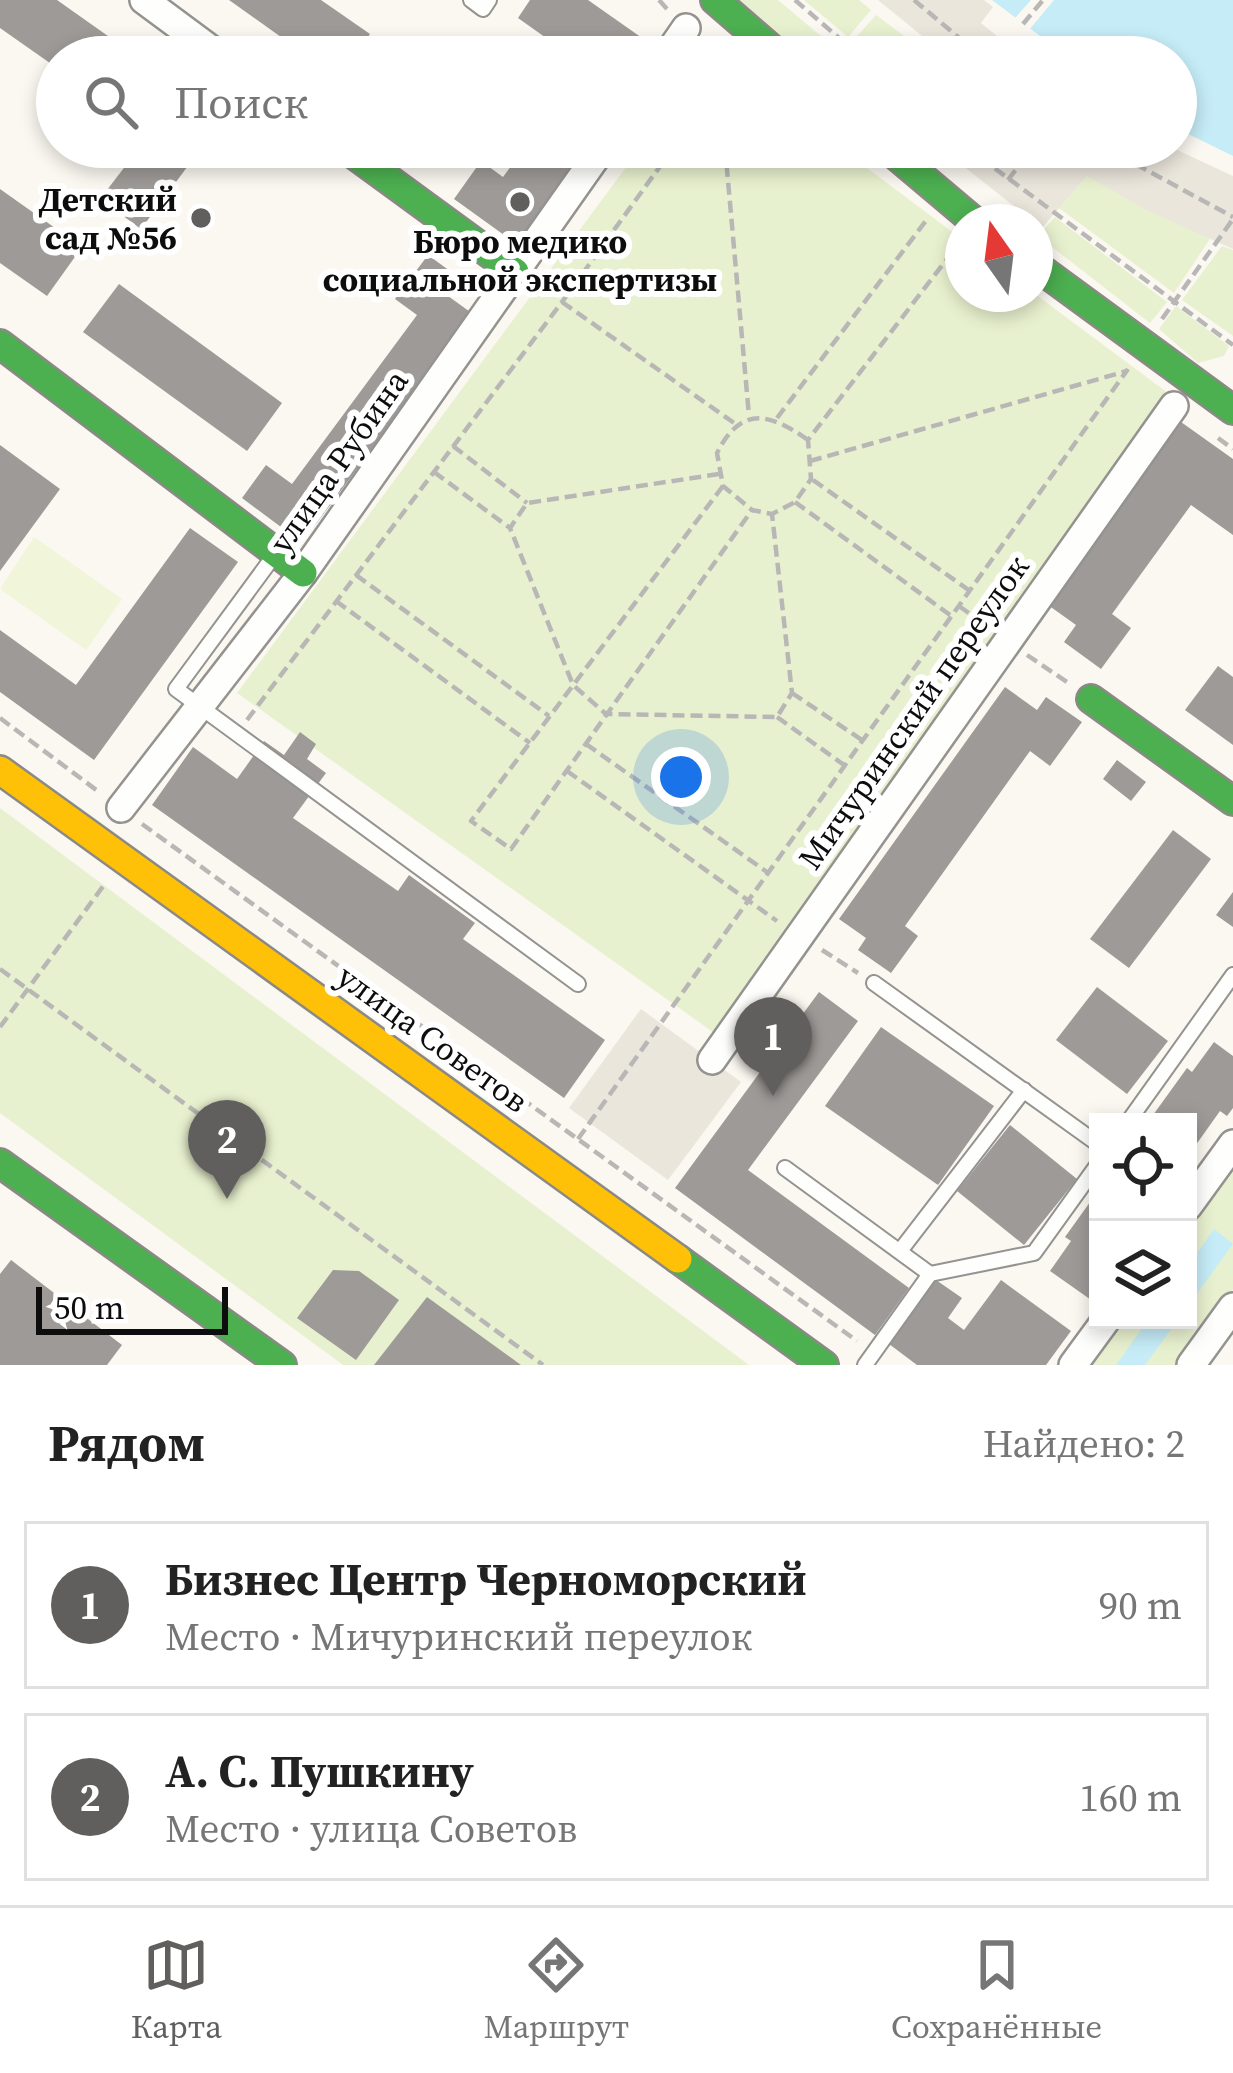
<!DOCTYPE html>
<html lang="ru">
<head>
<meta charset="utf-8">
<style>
	body { margin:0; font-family:"Source Serif 4",serif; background:#f2f2f2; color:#222 }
	.controls { position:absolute; right:36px; bottom:36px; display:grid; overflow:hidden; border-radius:0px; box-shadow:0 6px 18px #0003 }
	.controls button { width:108px; height:108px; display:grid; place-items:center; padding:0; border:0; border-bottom:3px solid #e0e0e0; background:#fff; color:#222; font:60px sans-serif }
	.compass { position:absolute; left:945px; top:204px; width:108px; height:108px; border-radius:50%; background:#fff; box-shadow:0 6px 18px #0003; rotate:346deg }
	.scale { position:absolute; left:36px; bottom:30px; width:192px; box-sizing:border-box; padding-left:12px; border:6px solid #0d0d0d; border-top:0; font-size:33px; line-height:42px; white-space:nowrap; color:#0d0d0d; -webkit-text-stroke:9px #fff; paint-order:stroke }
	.you { position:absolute; left:681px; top:777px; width:42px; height:42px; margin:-30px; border:9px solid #fff; border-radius:50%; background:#1a73e8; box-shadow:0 0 0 18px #1a73e833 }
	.badge { display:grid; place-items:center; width:78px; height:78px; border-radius:50%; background:#605f5d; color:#fff; font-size:39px; font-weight:700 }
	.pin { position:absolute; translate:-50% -99px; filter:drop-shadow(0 3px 6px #0008) }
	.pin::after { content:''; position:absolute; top:63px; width:42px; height:36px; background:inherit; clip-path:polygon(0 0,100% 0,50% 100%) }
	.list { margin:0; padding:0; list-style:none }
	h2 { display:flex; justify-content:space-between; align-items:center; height:156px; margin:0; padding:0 48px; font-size:51px }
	h2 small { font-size:39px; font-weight:400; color:#767676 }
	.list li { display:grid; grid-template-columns:78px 1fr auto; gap:36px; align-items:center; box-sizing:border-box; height:168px; margin:0 24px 24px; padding:0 24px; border:3px solid #e0e0e0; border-radius:0px }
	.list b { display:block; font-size:45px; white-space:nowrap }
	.list p { margin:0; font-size:39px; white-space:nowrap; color:#767676 }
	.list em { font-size:39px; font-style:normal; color:#767676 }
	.icon { flex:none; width:66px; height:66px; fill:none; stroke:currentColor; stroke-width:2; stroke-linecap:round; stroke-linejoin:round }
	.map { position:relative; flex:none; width:1233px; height:1365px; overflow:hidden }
	.search { position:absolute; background:#fff; box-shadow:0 6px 18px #0003; left:36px; right:36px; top:36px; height:132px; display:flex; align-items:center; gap:30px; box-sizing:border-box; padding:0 42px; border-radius:66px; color:#767676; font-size:45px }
	.sheet { height:540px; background:#fff }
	nav { display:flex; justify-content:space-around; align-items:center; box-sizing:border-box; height:168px; border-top:3px solid #e0e0e0; background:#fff; font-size:33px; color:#767676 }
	nav a { display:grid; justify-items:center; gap:6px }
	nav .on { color:#605f5d }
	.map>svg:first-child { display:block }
	.green { fill:#e8f1cf }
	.pitch { fill:#f1f5d9 }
	.plaza { fill:#ebe6dc }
	.water { fill:#c5ecf7 }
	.pier { fill:#fbf8f1 }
	.building { fill:#9e9a97 }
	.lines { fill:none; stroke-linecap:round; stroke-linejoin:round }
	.lane-casing { stroke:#949390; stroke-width:18 }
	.street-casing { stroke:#949390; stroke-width:32 }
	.fast-casing { stroke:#8b8986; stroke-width:32 }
	.slow-casing { stroke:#8b8986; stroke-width:32 }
	.path { stroke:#b8b7b6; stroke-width:4.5; stroke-dasharray:12 6; stroke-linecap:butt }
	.lane { stroke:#fefefd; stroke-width:14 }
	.street { stroke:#fefefd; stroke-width:27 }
	.fast { stroke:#4caf50; stroke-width:27 }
	.slow { stroke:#ffc107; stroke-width:27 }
	.poi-dot { fill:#605f5d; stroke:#fff; stroke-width:4.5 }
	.labels { text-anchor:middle; stroke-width:12; stroke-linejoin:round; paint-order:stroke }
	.poi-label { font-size:33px; font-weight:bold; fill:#0d0d0d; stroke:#fff; text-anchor:end }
	.street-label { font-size:33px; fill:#0d0d0d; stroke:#fff }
</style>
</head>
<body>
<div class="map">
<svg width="1233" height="1365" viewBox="0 0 1233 1365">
	<rect width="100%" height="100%" fill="#fbf8f1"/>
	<g class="green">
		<path d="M736 0H778L846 57H806Z"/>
		<path d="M804 0H859L871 10 848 37Z"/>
		<path d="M876 15 932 57H868L851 43Z"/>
		<path d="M641 147H839L963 240V294H1035L1172 396 717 1035 237 693Z"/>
		<path d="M1087 176 1210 239 1174 293 1059 208Z"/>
		<path d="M1055 217 1167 302 1150 323 1038 236Z"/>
		<path d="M1222 246 1233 250V336L1182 300Z"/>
		<path d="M1176 306 1229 346 1224 356 1198 363 1159 329Z"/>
		<path d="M0 808 749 1365H343L0 1113Z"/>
		<path d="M1233 1154V1289L1179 1365H1079L1112 1320H1188V1216Z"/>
	</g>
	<path class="pitch" d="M34 537 122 599 86 650 0 589Z"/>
	<g class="plaza">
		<path d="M878 0H984L993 7 981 23 1023 57H948Z"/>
		<path d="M939 147H1171L1233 176V249L1148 211 1087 176 1042 228Z"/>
		<path d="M641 1009 741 1082 668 1180 569 1108Z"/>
	</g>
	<g class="water">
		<path d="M992 0H1233V156L1176 128V57H1068Z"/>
		<path d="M1214 1229 1233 1244 1188 1306V1266Z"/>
		<path d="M1148 1320H1178L1145 1365H1116Z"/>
	</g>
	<path class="pier" d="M1031 0H1054L1029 30 1015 18Z"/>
	<g class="building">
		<path d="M0 0H57L115 41 104 57H57V68L0 28Z"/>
		<path d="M229 0H321L370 34 354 57H309Z"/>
		<path d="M530 0H588L662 52 658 57H573L518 18Z"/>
		<path d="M140 147H202L141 229 100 199Z"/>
		<path d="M525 147H594L522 248 454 199 481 161 503 177Z"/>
		<path d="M0 189 82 247 47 296 0 263Z"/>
		<path d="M428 255 461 279 448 296 473 314 313 528 292 512 281 527 242 498 266 465 292 484 417 315 395 299Z"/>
		<path d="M119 284 282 403 247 451 83 332Z"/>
		<path d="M1181 422 1233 459V535L1191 505 1112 614 1131 628 1101 669 1064 642 1076 625 1048 605Z"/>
		<path d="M0 445 60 489 0 571Z"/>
		<path d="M190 528 238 562 94 760 0 692V630L76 685Z"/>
		<path d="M1218 666 1233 677V745L1185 710Z"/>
		<path d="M1005 687 1037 710 1046 697 1082 722 1050 766 1030 751 905 926 918 936 891 973 858 950 866 938 839 919Z"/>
		<path d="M300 732 316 744 307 759 326 773 293 818 398 891 409 875 475 923 463 939 605 1040 564 1098 152 805 193 747 237 779 264 741 284 755Z"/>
		<path d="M1117 760 1146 782 1131 801 1103 779Z"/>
		<path d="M1173 830 1211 859 1129 968 1090 939Z"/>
		<path d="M1233 892V927L1216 915Z"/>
		<path d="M1097 987 1168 1041 1127 1094 1056 1040Z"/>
		<path d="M819 992 858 1021 748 1170 909 1288 875 1335 675 1188Z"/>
		<path d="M881 1027 994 1106 938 1185 825 1106Z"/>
		<path d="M1214 1042 1233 1056V1108L1227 1116 1220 1111 1188 1156V1122H1148L1187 1068 1192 1072Z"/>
		<path d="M1010 1125 1077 1179 1024 1245 957 1191Z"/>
		<path d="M1098 1191V1297L1094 1302 1050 1271 1071 1241 1065 1237Z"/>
		<path d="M11 1260 122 1345 107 1365H0V1274Z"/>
		<path d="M333 1270 359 1271 399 1300 356 1360 297 1318Z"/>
		<path d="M936 1280 962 1298 948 1318 964 1330 1001 1280 1071 1331 1046 1365H917L889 1344Z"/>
		<path d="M427 1297 521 1365H374Z"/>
	</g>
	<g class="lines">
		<g class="lane-casing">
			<g id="lane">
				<path d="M471 0 483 9 489 0"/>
				<path d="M276 553 176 689 578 984"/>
				<path d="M874 983 1098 1144"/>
				<path d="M1128 1122 1233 975"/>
				<path d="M785 1168 930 1274 865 1365"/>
				<path d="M900 1251 1024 1090"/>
				<path d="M930 1274 1034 1253 1098 1164"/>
			</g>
		</g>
		<g class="street-casing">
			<g id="street">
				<path d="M144 0 221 57"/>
				<path d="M666 57 686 28"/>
				<path d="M121 808 303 573 603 147"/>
				<path d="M712 1060 1174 406"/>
				<path d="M1188 1206 1233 1144"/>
				<path d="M1073 1365 1106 1320"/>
				<path d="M1191 1365 1233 1307"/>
			</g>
		</g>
		<g class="fast-casing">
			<g id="fast">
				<path d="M715 0 781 57"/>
				<path d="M344 147 515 272"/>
				<path d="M886 147 975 222"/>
				<path d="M1035 265 1233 410"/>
				<path d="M0 344 303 573"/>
				<path d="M1091 699 1233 801"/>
				<path d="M0 1163 282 1365"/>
				<path d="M678 1259 824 1365"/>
			</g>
		</g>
		<g class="slow-casing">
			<path id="slow" d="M0 770 678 1259"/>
		</g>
		<g class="path">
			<path d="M659 0 668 10"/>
			<path d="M795 0 861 57"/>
			<path d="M914 0 982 57"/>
			<path d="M1023 24 1043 0"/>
			<path d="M708 46 722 57"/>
			<path d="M725 147 749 416"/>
			<path d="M837 147 859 164"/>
			<path d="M966 147 1233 345"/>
			<path d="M1104 147 1233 217"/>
			<path d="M1008 180 1033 147"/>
			<path d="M562 302 737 425"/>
			<path d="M1162 319 1233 219"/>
			<path d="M777 418 928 218"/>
			<path d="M1218 438 1233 449"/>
			<path d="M808 440C770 413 741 405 717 453L723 486 752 510 772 514 795 502 811 479 808 440 957 246"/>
			<path d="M453 446 527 503"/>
			<path d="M810 461 1127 371"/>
			<path d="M434 472 510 528"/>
			<path d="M719 474 527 503 510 528 573 685 606 714 777 717 792 693 772 514"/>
			<path d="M813 480 970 591"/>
			<path d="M723 486 471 821 511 849 752 510"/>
			<path d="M795 502 950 615"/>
			<path d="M356 575 549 716"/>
			<path d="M336 601 530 743"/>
			<path d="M959 606 988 627"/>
			<path d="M1027 655 1067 682"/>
			<path d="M792 693 862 740"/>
			<path d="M777 717 844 765"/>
			<path d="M0 718 99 792"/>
			<path d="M247 720 562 302 674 147"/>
			<path d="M586 744 767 872"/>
			<path d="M567 771 777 921"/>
			<path d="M142 824 857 1341"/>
			<path d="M822 950 858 973"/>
			<path d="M0 969 543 1365"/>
			<path d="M0 1027 104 885"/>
			<path d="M578 1139 1128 369"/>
		</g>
		<use href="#lane" class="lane"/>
		<use href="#street" class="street"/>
		<use href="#fast" class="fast"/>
		<use href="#slow" class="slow"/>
	</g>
	<g class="poi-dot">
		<circle cx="520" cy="202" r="12"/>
		<circle cx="201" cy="218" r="12"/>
	</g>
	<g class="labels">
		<g class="poi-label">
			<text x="177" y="211">Детский<tspan x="177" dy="38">сад №56</tspan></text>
			<text x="520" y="253" text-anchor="middle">Бюро медико<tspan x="520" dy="38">социальной экспертизы</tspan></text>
		</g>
		<g class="street-label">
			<text transform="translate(338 461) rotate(-55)" y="12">улица Рубина</text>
			<text transform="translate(913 712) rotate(-55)" y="12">Мичуринский переулок</text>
			<text transform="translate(433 1038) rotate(36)" y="12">улица Советов</text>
		</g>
	</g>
</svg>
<div class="controls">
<button><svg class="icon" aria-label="locate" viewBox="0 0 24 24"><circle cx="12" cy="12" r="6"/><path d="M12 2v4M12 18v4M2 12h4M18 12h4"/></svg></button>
<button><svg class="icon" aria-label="layers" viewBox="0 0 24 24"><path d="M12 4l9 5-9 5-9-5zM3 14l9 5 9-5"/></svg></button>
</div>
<svg class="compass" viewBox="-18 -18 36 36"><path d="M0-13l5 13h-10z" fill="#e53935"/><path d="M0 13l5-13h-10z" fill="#767676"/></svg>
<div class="scale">50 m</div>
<div class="you"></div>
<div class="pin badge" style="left:773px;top:1096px">1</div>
<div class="pin badge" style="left:227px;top:1199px">2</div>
<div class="search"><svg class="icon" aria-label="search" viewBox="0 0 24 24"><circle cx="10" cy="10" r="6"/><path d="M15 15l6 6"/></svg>Поиск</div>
</div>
<section class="sheet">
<h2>Рядом<small>Найдено: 2</small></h2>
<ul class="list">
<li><span class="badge">1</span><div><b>Бизнес Центр Черноморский</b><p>Место · Мичуринский переулок</p></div><em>90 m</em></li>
<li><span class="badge">2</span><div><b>А. С. Пушкину</b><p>Место · улица Советов</p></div><em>160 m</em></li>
</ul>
</section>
<nav>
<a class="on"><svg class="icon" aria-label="map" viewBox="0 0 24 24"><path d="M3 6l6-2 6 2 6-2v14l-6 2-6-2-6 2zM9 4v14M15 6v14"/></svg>Карта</a>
<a><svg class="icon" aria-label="directions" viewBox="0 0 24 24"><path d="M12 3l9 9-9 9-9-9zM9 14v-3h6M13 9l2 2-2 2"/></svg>Маршрут</a>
<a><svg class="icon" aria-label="saved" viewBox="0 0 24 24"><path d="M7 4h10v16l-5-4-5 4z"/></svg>Сохранённые</a>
</nav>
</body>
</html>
